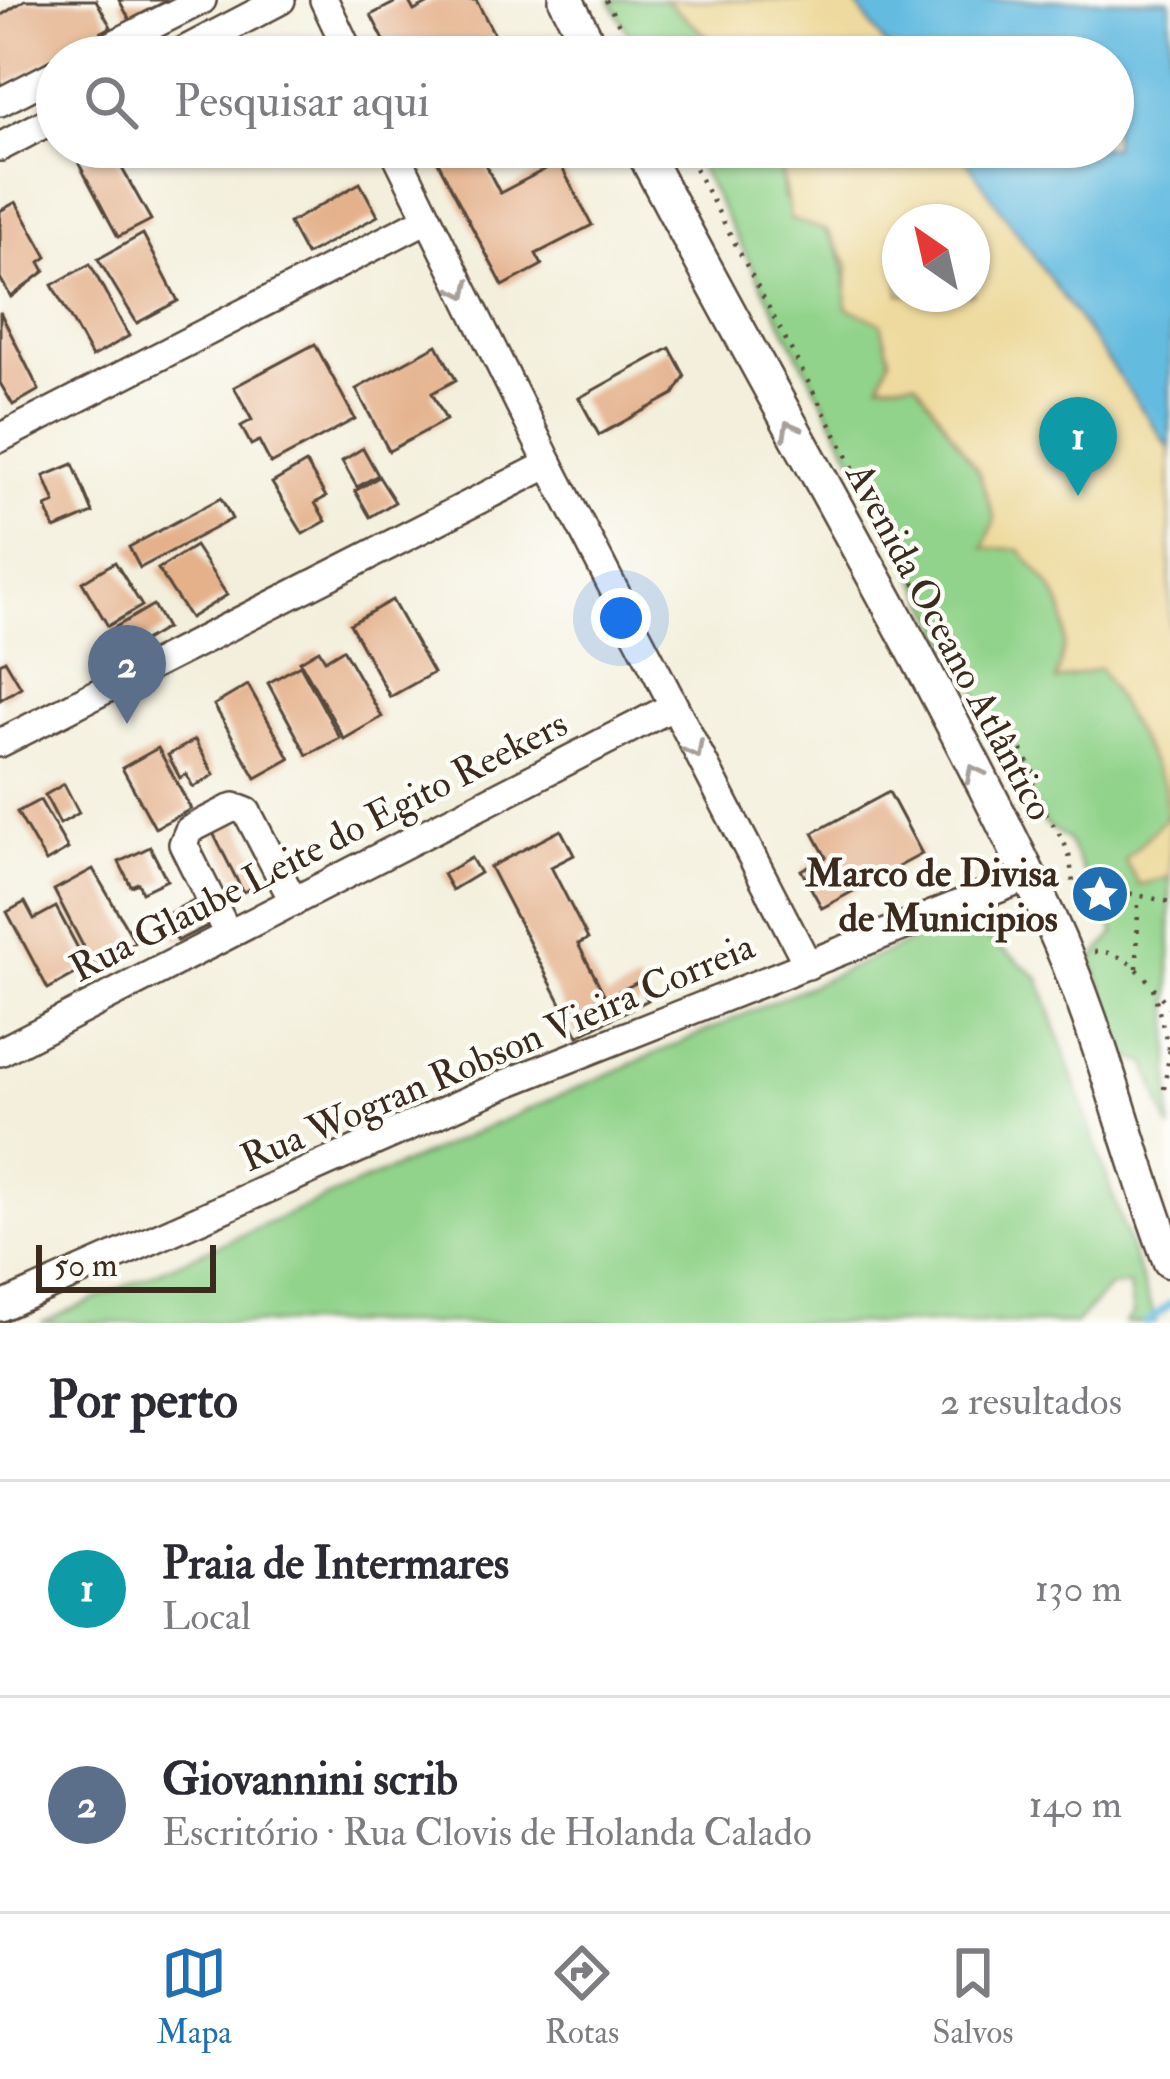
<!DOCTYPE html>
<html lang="pt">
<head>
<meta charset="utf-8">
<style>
	body { margin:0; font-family:"IM FELL Double Pica",serif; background:#f2f2f3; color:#2b2b33 }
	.compass { position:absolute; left:882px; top:204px; width:108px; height:108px; border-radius:50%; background:#fff; box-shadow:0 3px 9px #0004; rotate:326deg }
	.scale { position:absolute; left:36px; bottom:30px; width:180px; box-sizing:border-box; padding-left:12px; border:6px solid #3b2a1e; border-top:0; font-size:33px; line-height:42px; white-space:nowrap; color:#3b2a1e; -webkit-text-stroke:9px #fdfcf7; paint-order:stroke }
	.you { position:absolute; left:621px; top:618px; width:42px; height:42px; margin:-30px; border:9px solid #fff; border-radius:50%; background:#1a73e8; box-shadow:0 0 0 18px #1a73e833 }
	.badge { display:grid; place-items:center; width:78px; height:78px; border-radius:50%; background:#1f6fb2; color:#fff; font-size:39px; font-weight:700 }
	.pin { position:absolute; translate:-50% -99px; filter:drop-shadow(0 3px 6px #0008) }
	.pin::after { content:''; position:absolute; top:63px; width:42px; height:36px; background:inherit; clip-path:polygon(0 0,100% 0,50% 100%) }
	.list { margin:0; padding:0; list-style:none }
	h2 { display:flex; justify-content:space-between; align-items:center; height:156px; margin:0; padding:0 48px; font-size:51px }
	h2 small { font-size:39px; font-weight:400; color:#7c7c81 }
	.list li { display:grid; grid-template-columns:78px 1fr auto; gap:36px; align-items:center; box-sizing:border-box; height:216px; padding:0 48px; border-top:3px solid #e1e1e2 }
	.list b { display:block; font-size:45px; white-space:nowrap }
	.list p { margin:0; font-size:39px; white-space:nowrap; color:#7c7c81 }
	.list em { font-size:39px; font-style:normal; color:#7c7c81 }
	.icon { flex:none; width:66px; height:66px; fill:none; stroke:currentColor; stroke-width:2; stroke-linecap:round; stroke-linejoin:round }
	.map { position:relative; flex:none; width:1170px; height:1323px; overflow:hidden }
	.search { position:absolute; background:#fff; box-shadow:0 3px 9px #0004; left:36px; right:36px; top:36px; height:132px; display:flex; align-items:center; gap:30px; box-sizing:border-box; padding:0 42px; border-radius:66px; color:#7c7c81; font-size:45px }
	.sheet { height:588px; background:#fff }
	nav { display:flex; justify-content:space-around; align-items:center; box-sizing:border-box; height:168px; border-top:3px solid #e1e1e2; background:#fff; font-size:33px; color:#7c7c81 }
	nav a { display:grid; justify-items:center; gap:6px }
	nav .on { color:#1f6fb2 }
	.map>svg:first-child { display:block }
	.green { fill:#91d38a; stroke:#667e54; stroke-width:3 }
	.sand { fill:#eeda9e; stroke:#94825e; stroke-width:3; fill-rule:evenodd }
	.water { fill:#63bbe0; stroke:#4f727f; stroke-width:3 }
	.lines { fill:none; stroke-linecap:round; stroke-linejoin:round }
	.stream { stroke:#63bbe0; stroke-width:8 }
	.building { fill:#e4b18b }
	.minor-casing { stroke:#57483a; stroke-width:32 }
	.major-casing { stroke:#57483a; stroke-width:38 }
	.path { stroke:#57483a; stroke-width:4.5; stroke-dasharray:3 9; stroke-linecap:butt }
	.minor { stroke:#fff; stroke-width:27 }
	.major { stroke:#fff; stroke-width:33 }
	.oneway { stroke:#a79f9a }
	.labels { text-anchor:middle; stroke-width:9; stroke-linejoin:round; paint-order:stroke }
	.street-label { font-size:39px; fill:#3b2a1e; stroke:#fdfcf7 }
	.poi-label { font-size:39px; font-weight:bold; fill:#3b2a1e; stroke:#fdfcf7; text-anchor:end }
</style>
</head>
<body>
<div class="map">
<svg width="1170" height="1323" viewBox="0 0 1170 1323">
	<rect width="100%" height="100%" fill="#fdfcf7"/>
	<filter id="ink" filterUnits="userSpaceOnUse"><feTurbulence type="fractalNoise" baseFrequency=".00833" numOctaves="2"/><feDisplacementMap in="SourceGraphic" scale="24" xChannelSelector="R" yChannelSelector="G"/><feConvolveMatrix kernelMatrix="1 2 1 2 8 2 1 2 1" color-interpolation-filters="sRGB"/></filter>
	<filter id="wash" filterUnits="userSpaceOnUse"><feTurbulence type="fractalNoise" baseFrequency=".004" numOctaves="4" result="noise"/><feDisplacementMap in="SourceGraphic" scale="48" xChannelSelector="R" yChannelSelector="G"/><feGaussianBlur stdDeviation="2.7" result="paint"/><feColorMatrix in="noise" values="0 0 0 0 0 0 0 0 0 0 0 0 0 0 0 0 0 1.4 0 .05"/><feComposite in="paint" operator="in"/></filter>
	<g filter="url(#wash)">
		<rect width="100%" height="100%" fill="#f3efdc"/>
		<g class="green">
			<path d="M610 0H665L731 57H641Z"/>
			<path d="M689 147H778L784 199C832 234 849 245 846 307L881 322 890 358 916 381 979 473 995 519 1054 589 1070 632 1058 680 1100 668 1164 785 1166 818 1139 885 1170 877V1130L1147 1064 1128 1057 1092 960 1115 933 1067 839 1045 824Z"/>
			<path d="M939 929 990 939 1039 978 1156 1323H1125L1133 1315 1129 1285 1110 1287 1076 1323H41Z"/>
		</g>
		<g class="sand">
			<path d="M665 0H853L894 57H731Z"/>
			<path d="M778 147H957L1170 449V877L1139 885 1125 860 1166 818 1164 785 1100 668 1056 681C1075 611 1065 602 1019 549L984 548 995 519 979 473 916 381 880 383 890 358 881 323 846 307 848 265 828 231 790 219ZM900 222H972V294H900Z"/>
		</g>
		<path class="water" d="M853 0H1170V449L957 147H1113V57H894Z"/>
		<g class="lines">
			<path class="stream" d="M1147 1323 1170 1304"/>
		</g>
		<g id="blocks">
			<g class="building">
				<path d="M25 0H96L111 27 0 87V16Z"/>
				<path d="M119 0H168L130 20Z"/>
				<path d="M400 0H408L414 11 435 0H476L500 45 477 57H382L379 51 387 46 371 15Z"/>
				<path d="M110 147 151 220 118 237 79 164Z"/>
				<path d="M430 147H521L486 166 500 193 559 162 592 225 536 254 542 265 503 286Z"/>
				<path d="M360 183 378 216 306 255 289 223Z"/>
				<path d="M16 202 47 257 40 262 45 271 11 297 0 278V211Z"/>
				<path d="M143 234 178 301 137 323 98 259Z"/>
				<path d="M90 264 129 336 92 357 52 285Z"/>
				<path d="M0 312 39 390 13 405 0 383Z"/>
				<path d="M315 344 355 419 271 464 259 441 251 445 241 426 252 420 234 387Z"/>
				<path d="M437 345 456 380 432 393 446 420 389 451 356 389Z"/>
				<path d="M670 348 685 376 674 394 599 435 579 398Z"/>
				<path d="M363 448 378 475 357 487 342 461Z"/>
				<path d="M306 463 326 497 315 503 326 521 303 534 272 483Z"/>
				<path d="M73 464 93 513 55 529 46 507 55 503 44 476Z"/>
				<path d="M379 477 395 502 370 517 355 491Z"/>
				<path d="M221 498 232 519 140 568 129 547Z"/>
				<path d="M195 546 227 595 190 618 158 569Z"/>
				<path d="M115 562 142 606 108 626 82 582Z"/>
				<path d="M392 600 433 673 390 697 350 624Z"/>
				<path d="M153 605 166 628 139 644 134 635 117 644 109 631Z"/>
				<path d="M343 649 382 717 344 739 300 661 319 650 325 660Z"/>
				<path d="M5 660 21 687 0 700V663Z"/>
				<path d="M300 665 340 738 307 755 268 683Z"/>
				<path d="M248 685 290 759 256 778 214 705Z"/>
				<path d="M195 740 214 775 193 787 186 774 180 778 168 755Z"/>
				<path d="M158 748 191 809 155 828 122 768Z"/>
				<path d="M64 784 79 813 60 824 45 795Z"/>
				<path d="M889 792 922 854 822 908 801 870 826 857 813 833Z"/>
				<path d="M40 800 68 849 46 862 17 812Z"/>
				<path d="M235 815 268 880 243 892 210 827Z"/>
				<path d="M561 830 574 855 551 867 588 939 578 944 606 998 638 982 648 1000 578 1036 490 867Z"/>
				<path d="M150 847 167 880 142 892 138 883 131 886 119 862Z"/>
				<path d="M471 858 480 873 452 890 443 874Z"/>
				<path d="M93 869 135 942 126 947 131 956 97 973 54 890Z"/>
				<path d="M201 896 215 922 177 941 164 916Z"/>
				<path d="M25 902 34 919 56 907 88 967 48 989 7 912Z"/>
			</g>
		</g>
	</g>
	<g filter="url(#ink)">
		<use href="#blocks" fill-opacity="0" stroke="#57483a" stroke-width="3"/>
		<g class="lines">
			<g class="minor-casing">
				<g id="minor">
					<path d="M324 0 351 57"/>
					<path d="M89 57 202 0"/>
					<path d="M172 57 281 0"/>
					<path d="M0 102 57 73"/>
					<path d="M0 147 57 117"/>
					<path d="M393 147 549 464 808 965"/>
					<path d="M0 438 427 219"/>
					<path d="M0 743 549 464"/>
					<path d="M228 934 183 844 189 830 234 807 247 812 294 902"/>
					<path d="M0 1052 672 707"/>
					<path d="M0 1307 505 1084 1028 877"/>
				</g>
			</g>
			<g class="major-casing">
				<g id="major">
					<path d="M566 0 595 57"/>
					<path d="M641 147C774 405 926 655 1049 918 1100 1027 1127 1149 1170 1261"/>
				</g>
			</g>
			<g class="path">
				<path d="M606 0 636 57"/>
				<path d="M684 147 990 726 1016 739 1036 777 1031 788C1042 813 1062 832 1069 855 1072 868 1071 880 1076 893"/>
				<path d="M1075 894 1085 884 1170 902"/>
				<path d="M1094 952C1129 949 1150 984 1170 1008"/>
				<path d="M1137 968 1138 897"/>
				<path d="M1153 988 1169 1050"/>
				<path d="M1164 1089 1170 1049"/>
			</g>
			<use href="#minor" class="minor"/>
			<use href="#major" class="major"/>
		</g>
		<defs><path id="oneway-chevron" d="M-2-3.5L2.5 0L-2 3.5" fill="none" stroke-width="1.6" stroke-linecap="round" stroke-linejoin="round" transform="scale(3)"/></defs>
		<g class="oneway">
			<use href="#oneway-chevron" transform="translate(462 290) rotate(64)"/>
			<use href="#oneway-chevron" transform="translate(790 429) rotate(-119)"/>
			<use href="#oneway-chevron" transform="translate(695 750) rotate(62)"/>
			<use href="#oneway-chevron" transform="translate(974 773) rotate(-117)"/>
		</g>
	</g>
	<defs>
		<g id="sight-disc" transform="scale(3)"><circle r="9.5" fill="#1f6fb2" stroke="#fdfcf7"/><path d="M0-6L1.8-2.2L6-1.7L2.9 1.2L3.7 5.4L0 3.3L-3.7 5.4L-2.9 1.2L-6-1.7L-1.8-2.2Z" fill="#fff"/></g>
	</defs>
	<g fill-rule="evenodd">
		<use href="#sight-disc" x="1100" y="894"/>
	</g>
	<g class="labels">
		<g class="street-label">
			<text transform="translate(951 641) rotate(62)" y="14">Avenida Oceano Atlântico</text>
			<text transform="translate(318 845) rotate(-27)" y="14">Rua Glaube Leite do Egito Reekers</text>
			<text transform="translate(497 1051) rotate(-23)" y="14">Rua Wogran Robson Vieira Correia</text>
		</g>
		<g class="poi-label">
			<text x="1058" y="886">Marco de Divisa<tspan x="1058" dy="45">de Municipios</tspan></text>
		</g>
	</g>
</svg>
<svg class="compass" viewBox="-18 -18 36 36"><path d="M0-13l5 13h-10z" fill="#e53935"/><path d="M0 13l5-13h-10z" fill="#7c7c81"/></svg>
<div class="scale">50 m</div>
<div class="you"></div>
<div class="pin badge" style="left:1078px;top:496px;background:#0f9aa8">1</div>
<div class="pin badge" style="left:127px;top:724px;background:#5c6f8a">2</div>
<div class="search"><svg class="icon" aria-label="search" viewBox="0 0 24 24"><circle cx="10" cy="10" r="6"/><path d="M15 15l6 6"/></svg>Pesquisar aqui</div>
</div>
<section class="sheet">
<h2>Por perto<small>2 resultados</small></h2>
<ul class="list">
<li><span class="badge" style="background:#0f9aa8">1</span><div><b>Praia de Intermares</b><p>Local</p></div><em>130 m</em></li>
<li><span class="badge" style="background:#5c6f8a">2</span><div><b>Giovannini scrib</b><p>Escritório · Rua Clovis de Holanda Calado</p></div><em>140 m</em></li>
</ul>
</section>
<nav>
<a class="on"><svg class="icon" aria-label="map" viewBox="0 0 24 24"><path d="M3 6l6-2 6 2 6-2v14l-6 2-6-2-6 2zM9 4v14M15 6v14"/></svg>Mapa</a>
<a><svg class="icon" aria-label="directions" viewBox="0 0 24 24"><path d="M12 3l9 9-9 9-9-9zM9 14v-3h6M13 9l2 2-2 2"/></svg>Rotas</a>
<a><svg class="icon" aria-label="saved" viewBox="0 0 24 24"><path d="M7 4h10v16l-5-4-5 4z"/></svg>Salvos</a>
</nav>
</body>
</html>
